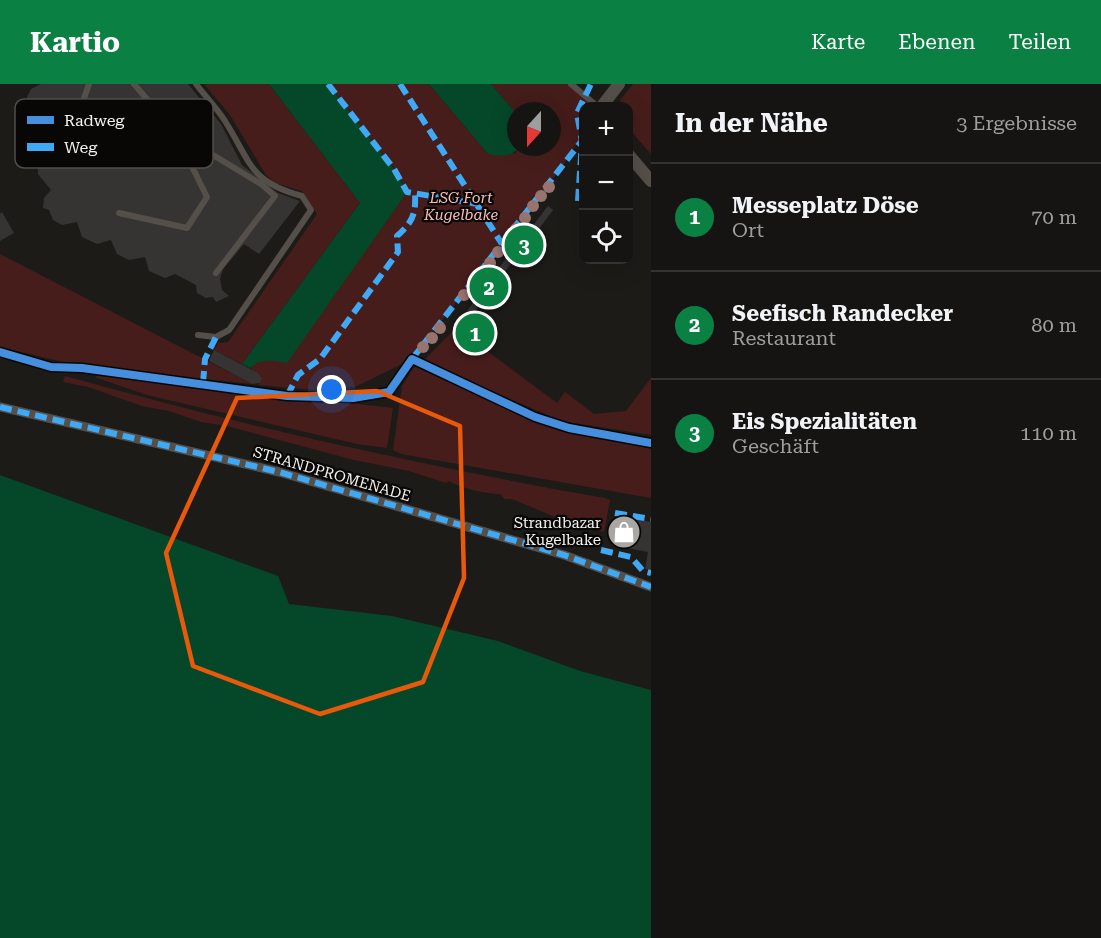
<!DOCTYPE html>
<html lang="de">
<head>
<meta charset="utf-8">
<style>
	body { margin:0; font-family:"Roboto Serif",serif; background:#232120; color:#f1f3f6 }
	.controls { position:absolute; right:18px; top:18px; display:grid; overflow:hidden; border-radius:12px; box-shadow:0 6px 24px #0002 }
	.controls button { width:54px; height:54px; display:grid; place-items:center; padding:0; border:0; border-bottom:2px solid #353332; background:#161412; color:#f1f3f6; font:30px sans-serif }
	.compass { position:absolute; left:507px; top:18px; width:54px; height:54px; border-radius:50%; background:#161412; box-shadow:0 6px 24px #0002; rotate:201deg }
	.you { position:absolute; left:332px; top:306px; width:21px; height:21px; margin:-15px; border:4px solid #fff; border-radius:50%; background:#1a73e8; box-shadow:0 0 0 9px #1a73e833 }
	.badge { display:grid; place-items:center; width:39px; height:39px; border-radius:50%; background:#0b8043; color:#fff; font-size:20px; font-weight:700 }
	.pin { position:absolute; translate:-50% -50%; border:3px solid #fff; box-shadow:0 2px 6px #0006 }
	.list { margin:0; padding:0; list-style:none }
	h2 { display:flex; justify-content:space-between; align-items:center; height:78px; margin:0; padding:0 24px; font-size:26px }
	h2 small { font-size:20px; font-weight:400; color:#9e9e9f }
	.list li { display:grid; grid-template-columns:39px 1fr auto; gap:18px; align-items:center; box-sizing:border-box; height:108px; padding:0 24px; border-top:2px solid #353332 }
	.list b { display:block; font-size:22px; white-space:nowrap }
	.list p { margin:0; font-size:20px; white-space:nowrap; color:#9e9e9f }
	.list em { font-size:20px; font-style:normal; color:#9e9e9f }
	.icon { flex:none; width:33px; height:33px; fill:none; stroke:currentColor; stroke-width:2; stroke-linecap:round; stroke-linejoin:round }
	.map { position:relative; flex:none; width:651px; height:854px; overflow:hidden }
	header { display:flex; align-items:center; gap:36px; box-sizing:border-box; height:84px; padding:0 30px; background:#0b8043; color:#fff }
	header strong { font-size:28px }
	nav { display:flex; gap:33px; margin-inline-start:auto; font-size:21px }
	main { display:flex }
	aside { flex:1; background:#161412 }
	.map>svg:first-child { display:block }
	.green { fill:#461d1b }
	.water { fill:#044829 }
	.building { fill:#353432 }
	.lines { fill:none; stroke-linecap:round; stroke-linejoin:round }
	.service { stroke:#554f4a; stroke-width:6 }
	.pedestrian { stroke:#554f4a; stroke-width:9 }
	.minor { stroke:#554f4a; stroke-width:12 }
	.quiet { stroke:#3fa9f5; stroke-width:6; stroke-dasharray:12 6; stroke-linecap:butt }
	.cycleway-casing { stroke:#080705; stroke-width:11 }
	.cycleway { stroke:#468fdf; stroke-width:8 }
	.tree { fill:#977470 }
	.marked { fill:none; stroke:#e8590c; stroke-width:4.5; stroke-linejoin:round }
	.labels { text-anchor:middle; stroke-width:4.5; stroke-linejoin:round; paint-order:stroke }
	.park-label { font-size:15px; font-style:italic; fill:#fabdb8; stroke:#080705 }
	.street-label { font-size:15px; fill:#f3f2ee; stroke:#080705 }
	.poi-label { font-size:15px; fill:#f3f2ee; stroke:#080705; text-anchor:end }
	.key { fill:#080705; stroke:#4e4e4b; stroke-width:1.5 }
	.key-label { font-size:16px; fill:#f3f2ee }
</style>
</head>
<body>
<header>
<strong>Kartio</strong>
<nav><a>Karte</a><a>Ebenen</a><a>Teilen</a></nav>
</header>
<main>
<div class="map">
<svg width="651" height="854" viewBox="0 0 651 854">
	<rect width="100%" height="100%" fill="#1d1b18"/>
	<g class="green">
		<path d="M204 0H269L360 119 242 280 214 266 218 259 228 258 317 130 302 107 275 99 266 91 230 31Z"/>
		<path d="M328 0H429L488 70 515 69 520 63H552V27L516 29 491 0H571L598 22H584L583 50 562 83 412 275 355 303 313 306 258 301 262 294 250 284 256 278 266 276 407 108 394 84Z"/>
		<path d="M633 0H651V70L629 45 628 22H622L620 16Z"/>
		<path d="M0 170 252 300 76 281 0 263Z"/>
		<path d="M456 244 557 319 565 308 594 330 626 327 651 294V351L561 337 423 277Z"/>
		<path d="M415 282 549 340 651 362V414L401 370 393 366 402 302Z"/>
		<path d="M98 290 393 324 387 364 357 360 147 311 97 294 95 292Z"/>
		<path d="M65 292C243 342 423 382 605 414L610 416 604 448 572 440 512 415H505L500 410C487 410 460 404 449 397L446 399 409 387 354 376 227 342 201 338 169 327 142 322 88 303 63 298Z"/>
	</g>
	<g class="water">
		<path d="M269 0H328L394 85 407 108 287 279C273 277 261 273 250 284L242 280 360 119Z"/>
		<path d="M429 0H491L516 29V63H520C511 73 501 73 488 70Z"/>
		<path d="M0 391 278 492 289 520 392 532 498 557 580 587 651 606V854H0Z"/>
	</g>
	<g class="building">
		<path d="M41 0H188L221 40 242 81 278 109 300 117 259 170 244 160 223 185 220 195 222 206 229 212 216 218 213 213 206 214 197 209 196 201 175 190 165 194 149 187 145 173 129 176 117 170 111 156 97 160 82 153 77 138 62 141 53 136 49 126 43 124 44 114 51 106 38 90V83L44 78 43 71 34 66 27 52 31 42 42 35 30 24 27 13 31 5Z"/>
		<path d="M548 122 553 126 521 169 515 165Z"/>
		<path d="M2 128 14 149 0 157V130Z"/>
		<path d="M507 173 513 177 472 231 467 227Z"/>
		<path d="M466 238 488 254 484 260 462 243Z"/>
		<path d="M214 266 258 289 262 294 260 299 252 300 209 277Z"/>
		<path d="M622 432 651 438V486L645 485 648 468 616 462Z"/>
	</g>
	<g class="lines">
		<g class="service">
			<path d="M134 0 175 48"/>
			<path d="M196 0C205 12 217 24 225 37 251 78 249 98 302 112L311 126 229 246 216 253 198 251"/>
			<path d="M571 0 597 22"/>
			<path d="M67 63 89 0"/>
			<path d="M119 129 187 144 207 113 175 48 261 100 263 95"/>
			<path d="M216 189 275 112 261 100"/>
		</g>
		<path class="pedestrian" d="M0 323 279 388 564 471 651 503"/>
		<g class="minor">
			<path d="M602 22 619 0"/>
			<path d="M628 70 651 97"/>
		</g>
		<g class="quiet">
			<path d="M328 0 394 85 407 108 478 120"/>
			<path d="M400 0 502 160"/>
			<path d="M578 117 582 58 577 29 591 0"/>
			<path d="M412 275 584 54"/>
			<path d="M203 299 205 275 216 253"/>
			<path d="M287 312 298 291 320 275 398 168 397 152C413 138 416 130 415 109"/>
			<path d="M0 323 279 388 564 471 651 503"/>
			<path d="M615 429 651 435"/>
			<path d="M601 466 631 473 643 487 651 489"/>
		</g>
		<g class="cycleway-casing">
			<path id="cycleway" d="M0 268 51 283 82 284 287 312 353 314 389 308 412 275 535 333 569 344 651 359"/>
		</g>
		<use href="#cycleway" class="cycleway"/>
	</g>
	<g class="tree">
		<circle cx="549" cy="103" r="6"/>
		<circle cx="541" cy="112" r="6"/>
		<circle cx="533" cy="122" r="6"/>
		<circle cx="525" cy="134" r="6"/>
		<circle cx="516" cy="145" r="6"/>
		<circle cx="508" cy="156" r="6"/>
		<circle cx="498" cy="168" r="6"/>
		<circle cx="490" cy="179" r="6"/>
		<circle cx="481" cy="189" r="6"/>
		<circle cx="474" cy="200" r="6"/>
		<circle cx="464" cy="211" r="6"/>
		<circle cx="440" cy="244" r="6"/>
		<circle cx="432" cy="254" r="6"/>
		<circle cx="423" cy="263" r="6"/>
	</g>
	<path class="marked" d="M377 307 460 342 464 494 423 598 320 630 193 582 166 469 237 314Z"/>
	<defs>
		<g id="shop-disc" transform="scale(1.725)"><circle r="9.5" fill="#a8a7a3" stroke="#080705"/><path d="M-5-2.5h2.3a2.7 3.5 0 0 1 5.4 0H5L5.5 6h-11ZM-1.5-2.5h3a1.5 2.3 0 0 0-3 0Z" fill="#fff"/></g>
	</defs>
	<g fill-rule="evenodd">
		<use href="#shop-disc" x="624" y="448"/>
	</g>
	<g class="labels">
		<g class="park-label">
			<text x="461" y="119">LSG Fort<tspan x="461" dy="17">Kugelbake</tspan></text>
		</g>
		<g class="street-label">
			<text transform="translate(332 390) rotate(16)" y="5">STRANDPROMENADE</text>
		</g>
		<g class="poi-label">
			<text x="601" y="444">Strandbazar<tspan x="601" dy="17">Kugelbake</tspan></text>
		</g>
	</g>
	<rect x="15" y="15" width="198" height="69" rx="9" class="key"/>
	<rect x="27" y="32" width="27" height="8" fill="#468fdf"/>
	<rect x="27" y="59" width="27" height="8" fill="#3fa9f5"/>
	<g class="key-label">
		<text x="64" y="42">Radweg</text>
		<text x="64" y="69">Weg</text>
	</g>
</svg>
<div class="controls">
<button>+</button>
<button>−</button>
<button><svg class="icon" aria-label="locate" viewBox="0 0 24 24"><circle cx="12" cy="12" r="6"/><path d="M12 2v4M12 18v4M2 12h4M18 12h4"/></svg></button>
</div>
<svg class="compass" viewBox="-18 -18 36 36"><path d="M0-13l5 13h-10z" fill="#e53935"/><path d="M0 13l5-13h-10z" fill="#9e9e9f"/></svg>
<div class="you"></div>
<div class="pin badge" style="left:475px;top:249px">1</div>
<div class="pin badge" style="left:489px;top:203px">2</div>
<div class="pin badge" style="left:524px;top:161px">3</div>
</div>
<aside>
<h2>In der Nähe<small>3 Ergebnisse</small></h2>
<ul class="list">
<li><span class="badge">1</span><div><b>Messeplatz Döse</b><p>Ort</p></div><em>70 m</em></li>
<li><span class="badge">2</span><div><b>Seefisch Randecker</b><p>Restaurant</p></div><em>80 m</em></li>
<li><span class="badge">3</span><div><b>Eis Spezialitäten</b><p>Geschäft</p></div><em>110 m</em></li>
</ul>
</aside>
</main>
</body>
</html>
